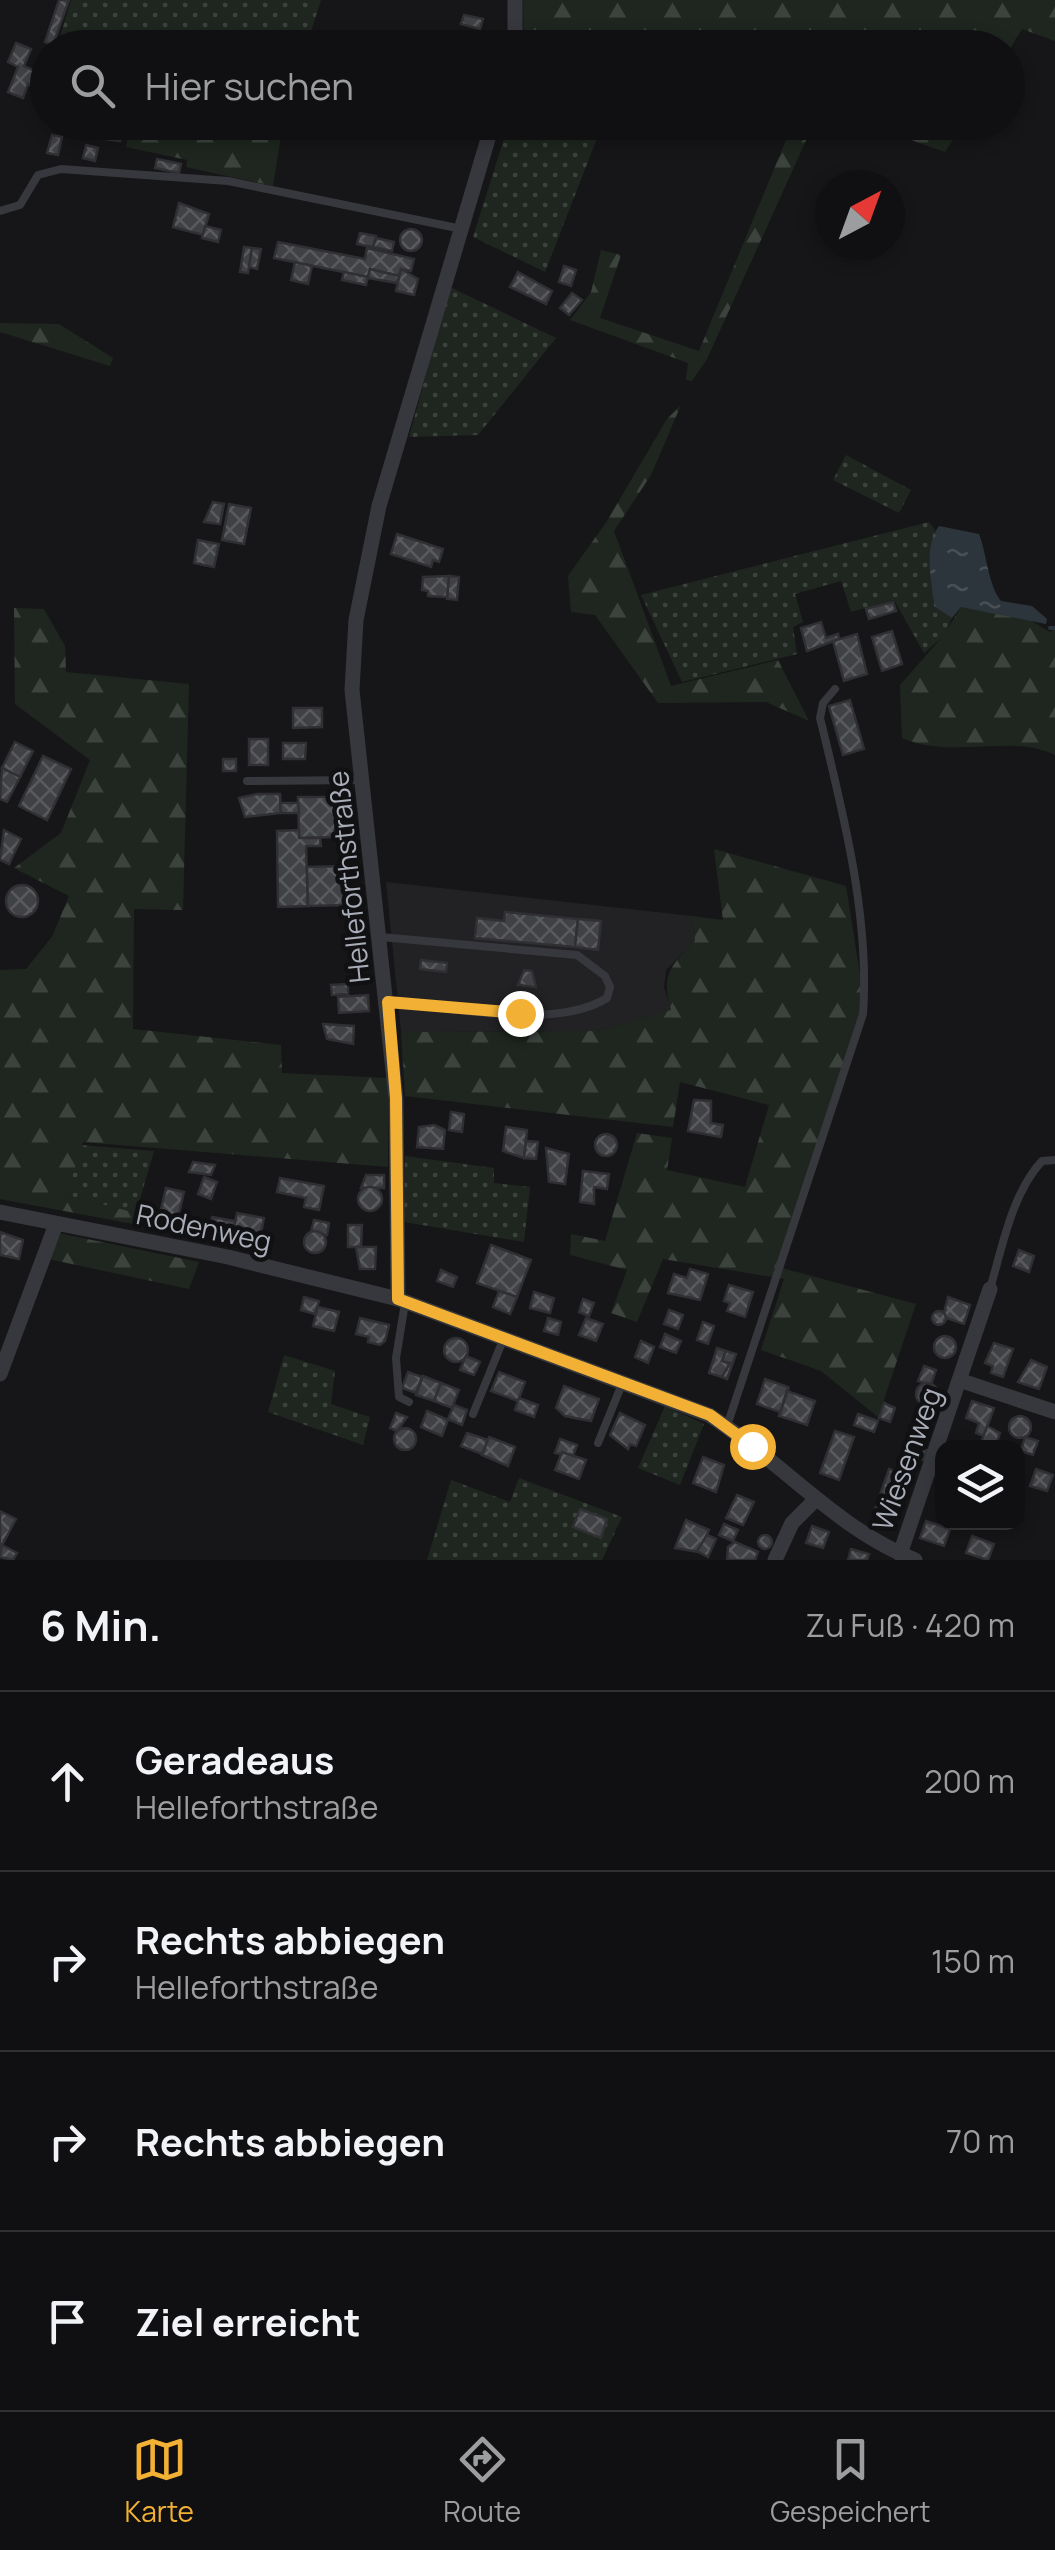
<!DOCTYPE html>
<html lang="de">
<head>
<meta charset="utf-8">
<style>
	body { margin:0; font-family:Manrope,sans-serif; background:#19191b; color:#f1f3f6 }
	.controls { position:absolute; right:30px; bottom:30px; display:grid; overflow:hidden; border-radius:20px; box-shadow:0 5px 15px #0003 }
	.controls button { width:90px; height:90px; display:grid; place-items:center; padding:0; border:0; border-bottom:2px solid #303032; background:#101012; color:#f1f3f6; font:50px sans-serif }
	.compass { position:absolute; left:815px; top:170px; width:90px; height:90px; border-radius:50%; background:#101012; box-shadow:0 5px 15px #0003; rotate:41deg }
	.stop { position:absolute; width:30px; height:30px; margin:-22px; border:8px solid #f2b134; border-radius:50%; background:#fff }
	.stop.end { background:#f2b134; border-color:#fff; box-shadow:0 2px 10px #0008 }
	.list { margin:0; padding:0; list-style:none }
	h2 { display:flex; justify-content:space-between; align-items:center; height:130px; margin:0; padding:0 40px; font-size:42px }
	h2 small { font-size:32px; font-weight:400; color:#9c9d9f }
	.list li { display:grid; grid-template-columns:65px 1fr auto; gap:30px; align-items:center; box-sizing:border-box; height:180px; padding:0 40px; border-top:2px solid #303032 }
	.list b { display:block; font-size:38px; white-space:nowrap }
	.list p { margin:0; font-size:32px; white-space:nowrap; color:#9c9d9f }
	.list em { font-size:32px; font-style:normal; color:#9c9d9f }
	.icon { flex:none; width:55px; height:55px; fill:none; stroke:currentColor; stroke-width:2; stroke-linecap:round; stroke-linejoin:round }
	.map { position:relative; flex:none; width:1055px; height:1560px; overflow:hidden }
	.search { position:absolute; background:#101012; box-shadow:0 5px 15px #0003; left:30px; right:30px; top:30px; height:110px; display:flex; align-items:center; gap:25px; box-sizing:border-box; padding:0 35px; border-radius:55px; color:#9c9d9f; font-size:38px }
	.sheet { height:850px; background:#101012 }
	nav { display:flex; justify-content:space-around; align-items:center; box-sizing:border-box; height:140px; border-top:2px solid #303032; background:#101012; font-size:28px; color:#9c9d9f }
	nav a { display:grid; justify-items:center; gap:5px }
	nav .on { color:#f2b134 }
	.map>svg:first-child { display:block }
	.built { fill:#222225 }
	.grass { fill:url(#grass-dots) }
	.forest { fill:url(#forest-firs) }
	.water { fill:url(#water-ripples) }
	.lines { fill:none; stroke-linecap:round; stroke-linejoin:round }
	.stream { stroke:#2c353c; stroke-width:4 }
	.building { fill:url(#building-cross-hatch); stroke:#303034; stroke-width:2.5 }
	.lane { stroke:#37383d; stroke-width:8 }
	.street { stroke:#37383d; stroke-width:15 }
	.route { stroke:#f2b134; stroke-width:12 }
	.labels { text-anchor:middle; stroke-width:9; stroke-linejoin:round; paint-order:stroke }
	.street-label { font-size:28px; fill:#a8adb8; stroke:#111113 }
</style>
</head>
<body>
<div class="map">
<svg width="1055" height="1560" viewBox="0 0 1055 1560">
	<defs>
		<pattern id="grass-dots" width="8" height="8" patternUnits="userSpaceOnUse" patternTransform="scale(2.5)"><rect width="8" height="8" fill="#1e261f"/><path d="M2 2h.1M6 6h.1" fill="none" stroke="#3c433d" stroke-width="1.8" stroke-linecap="round"/></pattern>
		<pattern id="forest-firs" width="22" height="20" patternUnits="userSpaceOnUse" patternTransform="scale(2.5)"><rect width="22" height="20" fill="#1e261f"/><path d="M5 1l3.5 6h-7zM16 11l3.5 6h-7z" fill="#3c433d"/></pattern>
		<pattern id="water-ripples" width="26" height="14" patternUnits="userSpaceOnUse" patternTransform="scale(2.5)"><rect width="26" height="14" fill="#2c353c"/><path d="M2 4q2-2 4 0t4 0M15 11q2-2 4 0t4 0" fill="none" stroke="#485056"/></pattern>
		<pattern id="building-cross-hatch" width="8" height="8" patternUnits="userSpaceOnUse" patternTransform="scale(2.5)"><rect width="8" height="8" fill="#404145"/><path d="M0 0l8 8M0 8l8-8" fill="none" stroke="#595a5e"/></pattern>
	</defs>
	<rect width="100%" height="100%" fill="#161618"/>
	<path class="built" d="M386 882 692 916 695 941 666 970 664 988 672 1010 596 1031 401 1032Z"/>
	<g class="grass">
		<path d="M71 0H321L306 47H57Z"/>
		<path d="M509 123H603L545 272 473 237Z"/>
		<path d="M450 287 556 338 478 435 409 437Z"/>
		<path d="M846 455 911 490 899 513 833 480Z"/>
		<path d="M929 522 935 530C929 559 936 575 933 602L952 618 945 635 924 653 894 600 851 612 841 581 795 594 803 622 793 627 797 654 682 682 641 595Z"/>
		<path d="M81 1145 154 1151 136 1213 66 1195Z"/>
		<path d="M405 1156 494 1168V1183L530 1187 524 1242 404 1222Z"/>
		<path d="M284 1355 335 1371 331 1404 370 1417 363 1445 268 1412Z"/>
		<path d="M665 1406 704 1424 680 1485 638 1468Z"/>
		<path d="M519 1478 622 1517 602 1560H427L451 1480 510 1502Z"/>
	</g>
	<g class="forest">
		<path d="M523 0H1055V41L1022 29 1008 52V48H657L635 39 631 47H524Z"/>
		<path d="M131 123H283L273 186 186 167 187 160 126 147Z"/>
		<path d="M793 123H814L707 359 692 381 686 380 688 363 570 320 591 292 601 250 621 255 600 318 699 351Z"/>
		<path d="M863 123H964L945 152Z"/>
		<path d="M0 323 59 324 113 358 110 366 0 332Z"/>
		<path d="M681 405 651 475 614 531 671 686 778 660 809 721 766 702 658 703 595 615 571 612 568 576 607 521 667 419Z"/>
		<path d="M961 607 1023 616 1050 632 1055 629V755C1014 733 951 760 902 738L900 685 944 635Z"/>
		<path d="M14 608 44 609 65 646 66 672 189 684 183 910 134 909 133 1029 281 1045 282 1073 388 1078V1167L83 1142 66 1195 136 1213 133 1224 0 1199V970L26 969 52 937 69 896 14 868 61 833 90 760 15 704Z"/>
		<path d="M714 849 846 886 861 981 859 1014 778 1267 916 1304 878 1417 821 1371 761 1350 784 1279 663 1259 637 1322 611 1313 627 1270 570 1255 571 1234 605 1241 637 1133 672 1138 667 1170 745 1187 769 1105 680 1082 673 1127 405 1096 401 1032 596 1031 671 1010C661 975 670 966 695 941L692 916 723 920Z"/>
		<path d="M58 1233 199 1262 189 1289 48 1259Z"/>
	</g>
	<path class="water" d="M939 526 979 534C987 555 988 585 1001 601L1032 606 1047 619 1046 624 961 607 952 618 934 606C932 581 923 547 939 526Z"/>
	<g class="lines">
		<path class="stream" d="M1050 628H1055"/>
	</g>
	<g class="building">
		<path d="M59 0H69L53 45 45 42Z"/>
		<path d="M464 15 483 19 480 29 461 24Z"/>
		<path d="M16 43 31 49 24 66 47 76 41 90 28 84 23 98 8 92 18 67 8 62Z"/>
		<path d="M99 122H125L120 141 96 138Z"/>
		<path d="M52 135 62 137 58 155 47 153Z"/>
		<path d="M86 145 98 148 95 161 83 158Z"/>
		<path d="M157 159 181 164 179 173 155 168Z"/>
		<path d="M179 203 209 214 203 235 173 227Z"/>
		<path d="M205 226 221 230 218 242 202 238Z"/>
		<circle cx="411" cy="240" r="11"/>
		<path d="M360 233 376 236 373 247 357 244Z"/>
		<path d="M376 238 394 242 392 251 373 247Z"/>
		<path d="M278 242 365 259 367 248 414 259 411 271 401 269 399 276 370 269 368 277 274 258Z"/>
		<path d="M244 247 252 248 248 273 240 272Z"/>
		<path d="M252 248 261 249 257 269 249 267Z"/>
		<path d="M295 262 312 266 308 284 291 280Z"/>
		<path d="M564 266 576 270 571 286 559 282Z"/>
		<path d="M370 269 399 276 397 283 368 278Z"/>
		<path d="M401 269 418 279 414 295 396 291Z"/>
		<path d="M344 272 368 277 366 285 342 280Z"/>
		<path d="M518 272 552 291 546 304 510 287Z"/>
		<path d="M572 293 582 300 569 315 560 308Z"/>
		<path d="M213 502 224 504 220 524 204 522Z"/>
		<path d="M229 504 251 508 244 544 222 540Z"/>
		<path d="M397 534 443 549 439 562 433 560 431 567 391 554Z"/>
		<path d="M198 540 219 544 214 567 194 563Z"/>
		<path d="M449 576 459 577 457 600 447 599Z"/>
		<path d="M449 576 447 597 428 596V591L422 590 423 577Z"/>
		<path d="M893 602 896 611 869 619 866 609Z"/>
		<path d="M821 622 826 638 838 634 839 639 807 651 801 628Z"/>
		<path d="M892 631 902 664 882 671 872 637Z"/>
		<path d="M857 634 867 674 844 681 833 641Z"/>
		<path d="M850 700 864 749 843 755 829 706Z"/>
		<path d="M293 708H322V727L293 728Z"/>
		<rect x="249" y="739" width="19" height="26"/>
		<path d="M15 742 33 751 20 777 2 768Z"/>
		<path d="M283 743H306L305 759H283Z"/>
		<path d="M43 756 71 769 47 820 19 806Z"/>
		<rect x="223" y="759" width="13" height="12"/>
		<path d="M2 768 20 777 7 802 0 799Z"/>
		<path d="M257 794H280L281 813 245 817 239 798Z"/>
		<path d="M298 797H339L340 837 299 838Z"/>
		<path d="M280 803H298L299 813H281Z"/>
		<path d="M4 830 21 839 9 864 0 860Z"/>
		<path d="M299 830V838H320L321 846H306L308 906 278 907 277 831Z"/>
		<path d="M346 866 347 905 308 906 307 867Z"/>
		<circle cx="22" cy="901" r="16"/>
		<path d="M505 912 578 919 575 947 475 938 477 918 504 921Z"/>
		<path d="M578 919 601 921 598 950 575 947Z"/>
		<path d="M421 960 447 963 446 972 420 969Z"/>
		<path d="M524 970 532 971 536 987 518 985Z"/>
		<path d="M348 984V994L332 995 331 985Z"/>
		<path d="M368 995 369 1011 339 1013 338 997Z"/>
		<path d="M323 1024 354 1026 353 1044 327 1039Z"/>
		<path d="M694 1100 711 1101V1123L723 1125 721 1137 688 1131Z"/>
		<path d="M451 1112 464 1114 462 1132 449 1130Z"/>
		<path d="M434 1125 445 1130 443 1149 417 1147 419 1127Z"/>
		<path d="M506 1127 527 1130 524 1158 503 1151Z"/>
		<circle cx="606" cy="1145" r="11"/>
		<path d="M526 1141 538 1142 536 1159 524 1158Z"/>
		<path d="M546 1148 569 1154 565 1184 549 1182Z"/>
		<path d="M193 1162 215 1165 211 1175 189 1172Z"/>
		<path d="M583 1171 609 1174 607 1189 594 1187V1204L580 1202Z"/>
		<path d="M366 1175H384V1188H361Z"/>
		<path d="M204 1177 217 1182 211 1199 198 1194Z"/>
		<path d="M280 1178 324 1186 319 1210 304 1207 306 1198 277 1192Z"/>
		<circle cx="370" cy="1199" r="12"/>
		<path d="M166 1188 184 1192 178 1218 160 1213Z"/>
		<path d="M237 1213 264 1218 260 1238 233 1233Z"/>
		<path d="M212 1217 235 1221 231 1241 217 1238 219 1229 210 1227Z"/>
		<path d="M314 1220 329 1223 327 1235 311 1232Z"/>
		<path d="M348 1225H362L361 1247H348Z"/>
		<circle cx="315" cy="1242" r="11"/>
		<path d="M0 1232 23 1240 19 1259 0 1255Z"/>
		<path d="M491 1245 531 1260 517 1297 477 1283Z"/>
		<path d="M356 1247H376L375 1269H360Z"/>
		<path d="M1019 1250 1034 1256 1029 1272 1013 1266Z"/>
		<path d="M690 1269 708 1274 700 1300 668 1293 674 1274 687 1278Z"/>
		<path d="M441 1270 457 1277 453 1287 437 1281Z"/>
		<path d="M729 1285 753 1292 745 1317 727 1311 730 1303 724 1301Z"/>
		<path d="M499 1291 517 1297 510 1314 493 1307Z"/>
		<path d="M534 1292 554 1298 550 1313 530 1308Z"/>
		<path d="M304 1297 319 1301 315 1314 301 1310Z"/>
		<path d="M948 1297 970 1305 964 1324 943 1317Z"/>
		<path d="M583 1299 594 1303 589 1316 579 1312Z"/>
		<path d="M318 1307 339 1312 334 1331 313 1326Z"/>
		<path d="M669 1310 683 1315 678 1329 664 1324Z"/>
		<circle cx="939" cy="1318" r="7"/>
		<path d="M360 1318 389 1325 385 1341 380 1345 368 1342 369 1337 356 1334Z"/>
		<path d="M548 1318 561 1322 558 1335 544 1331Z"/>
		<path d="M586 1318 603 1324 596 1341 579 1335Z"/>
		<path d="M703 1322 714 1326 708 1344 697 1340Z"/>
		<path d="M665 1334 681 1341 676 1353 660 1347Z"/>
		<circle cx="945" cy="1347" r="11"/>
		<circle cx="456" cy="1350" r="12"/>
		<path d="M641 1341 654 1347 648 1363 635 1357Z"/>
		<path d="M994 1343 1013 1349 1003 1377 991 1373 993 1366 985 1363Z"/>
		<path d="M717 1348 726 1351 722 1361 730 1363 722 1377 709 1373Z"/>
		<path d="M726 1351 736 1354 727 1379 722 1377 730 1363 722 1361Z"/>
		<path d="M466 1356 480 1362 474 1375 460 1370Z"/>
		<path d="M1031 1360 1047 1367 1039 1389 1018 1382Z"/>
		<path d="M924 1366 936 1370 931 1385 918 1381Z"/>
		<path d="M408 1372 422 1377 416 1393 402 1388Z"/>
		<path d="M499 1372 525 1382 518 1401 491 1391Z"/>
		<path d="M423 1376 441 1383 434 1401 416 1395Z"/>
		<path d="M765 1379 788 1387 779 1416 780 1412 757 1404Z"/>
		<circle cx="927" cy="1394" r="11"/>
		<path d="M441 1383 459 1390 452 1408 434 1401Z"/>
		<path d="M564 1386 599 1399 591 1421 565 1416 556 1408Z"/>
		<path d="M789 1387 787 1391 815 1401 807 1425 779 1416Z"/>
		<path d="M519 1398 538 1405 534 1417 515 1410Z"/>
		<path d="M972 1401 994 1408 984 1436 976 1433 979 1423 966 1418Z"/>
		<path d="M884 1403 895 1408 890 1422 879 1418Z"/>
		<path d="M454 1405 467 1410 462 1425 448 1419Z"/>
		<path d="M427 1411 448 1420 442 1436 421 1427Z"/>
		<path d="M396 1413 407 1417 397 1431 390 1428Z"/>
		<path d="M620 1413 645 1425 636 1446 630 1444 628 1449 610 1435Z"/>
		<path d="M858 1414 878 1421 874 1432 854 1425Z"/>
		<circle cx="1020" cy="1427" r="11"/>
		<path d="M987 1426 1000 1433 995 1448 981 1443Z"/>
		<circle cx="405" cy="1439" r="11"/>
		<path d="M835 1431 854 1437 839 1480 820 1473Z"/>
		<path d="M467 1433 488 1440 482 1454 461 1446Z"/>
		<path d="M489 1437 515 1447 508 1466 482 1455Z"/>
		<path d="M1025 1437 1038 1441 1033 1455 1021 1451Z"/>
		<path d="M560 1439 577 1445 573 1456 555 1453Z"/>
		<path d="M911 1444 927 1450 923 1460 907 1454Z"/>
		<path d="M562 1452 586 1460 579 1479 555 1470Z"/>
		<path d="M703 1457 724 1465 716 1492 693 1483Z"/>
		<path d="M889 1469 908 1476 893 1519 874 1512Z"/>
		<path d="M1036 1469 1053 1475 1047 1491 1030 1486Z"/>
		<path d="M737 1495 754 1502 743 1525 726 1518Z"/>
		<path d="M580 1509 607 1519 601 1538 573 1527Z"/>
		<path d="M0 1511 16 1519 0 1549Z"/>
		<path d="M686 1520 709 1530 699 1552 675 1548Z"/>
		<path d="M926 1521 950 1529 944 1546 920 1538Z"/>
		<path d="M724 1524 738 1530 733 1541 719 1535Z"/>
		<path d="M812 1526 829 1532 823 1548 806 1543Z"/>
		<circle cx="765" cy="1542" r="7"/>
		<path d="M707 1535 716 1539 708 1557 697 1551Z"/>
		<path d="M972 1536 994 1544 988 1560 966 1553Z"/>
		<path d="M735 1542 758 1552 755 1560H727L728 1547Z"/>
		<path d="M2 1545 17 1553 13 1560 0 1557Z"/>
		<path d="M851 1549 869 1554 867 1560H848Z"/>
	</g>
	<g class="lines">
		<g class="lane">
			<path d="M0 211 20 205 38 175 61 169 228 181 462 229"/>
			<path d="M247 781 363 780"/>
			<path d="M381 937 577 955 605 976 610 987 607 998C554 1031 450 1007 388 1002"/>
			<path d="M990 1289C1002 1248 1012 1193 1042 1161L1055 1160"/>
			<path d="M405 1303 396 1358 399 1397 409 1402"/>
			<path d="M473 1414 503 1340"/>
			<path d="M727 1426 863 1014C870 917 843 812 820 718L823 703 835 689"/>
			<path d="M598 1443 622 1384"/>
		</g>
		<g class="street">
			<path d="M515 48V0"/>
			<path d="M0 1212 228 1257 398 1299 709 1415C781 1461 834 1527 915 1560"/>
			<path d="M398 1299 396 1099 352 690 356 620 379 506 493 122"/>
			<path d="M0 1374 56 1224"/>
			<path d="M962 1381 1055 1412"/>
			<path d="M900 1554 990 1289"/>
			<path d="M775 1560 792 1523 815 1500"/>
		</g>
	</g>
	<g class="lines">
		<path class="route" d="M520 1013 388 1002 396 1098 398 1299 710 1415 752 1446"/>
	</g>
	<g class="labels">
		<g class="street-label">
			<text transform="translate(349 877) rotate(-96)" y="10">Helleforthstraße</text>
			<text transform="translate(204 1228) rotate(12)" y="10">Rodenweg</text>
			<text transform="translate(907 1459) rotate(-70)" y="10">Wiesenweg</text>
		</g>
	</g>
</svg>
<div class="controls">
<button><svg class="icon" aria-label="layers" viewBox="0 0 24 24"><path d="M12 4l9 5-9 5-9-5zM3 14l9 5 9-5"/></svg></button>
</div>
<svg class="compass" viewBox="-18 -18 36 36"><path d="M0-13l5 13h-10z" fill="#e53935"/><path d="M0 13l5-13h-10z" fill="#9c9d9f"/></svg>
<div class="stop" style="left:752px;top:1446px"></div>
<div class="stop end" style="left:520px;top:1013px"></div>
<div class="search"><svg class="icon" aria-label="search" viewBox="0 0 24 24"><circle cx="10" cy="10" r="6"/><path d="M15 15l6 6"/></svg>Hier suchen</div>
</div>
<section class="sheet">
<h2>6 Min.<small>Zu Fuß · 420 m</small></h2>
<ul class="list">
<li><svg class="icon" aria-label="ahead" viewBox="0 0 24 24"><path d="M12 20V5M6 11l6-6 6 6"/></svg><div><b>Geradeaus</b><p>Helleforthstraße</p></div><em>200 m</em></li>
<li><svg class="icon" aria-label="right" viewBox="0 0 24 24"><path d="M7 20v-9h11M14 6l5 5-5 5"/></svg><div><b>Rechts abbiegen</b><p>Helleforthstraße</p></div><em>150 m</em></li>
<li><svg class="icon" aria-label="right" viewBox="0 0 24 24"><path d="M7 20v-9h11M14 6l5 5-5 5"/></svg><div><b>Rechts abbiegen</b></div><em>70 m</em></li>
<li><svg class="icon" aria-label="arrive" viewBox="0 0 24 24"><path d="M6 21V4h12l-3 4 3 4H6"/></svg><div><b>Ziel erreicht</b></div></li>
</ul>
</section>
<nav>
<a class="on"><svg class="icon" aria-label="map" viewBox="0 0 24 24"><path d="M3 6l6-2 6 2 6-2v14l-6 2-6-2-6 2zM9 4v14M15 6v14"/></svg>Karte</a>
<a><svg class="icon" aria-label="directions" viewBox="0 0 24 24"><path d="M12 3l9 9-9 9-9-9zM9 14v-3h6M13 9l2 2-2 2"/></svg>Route</a>
<a><svg class="icon" aria-label="saved" viewBox="0 0 24 24"><path d="M7 4h10v16l-5-4-5 4z"/></svg>Gespeichert</a>
</nav>
</body>
</html>
